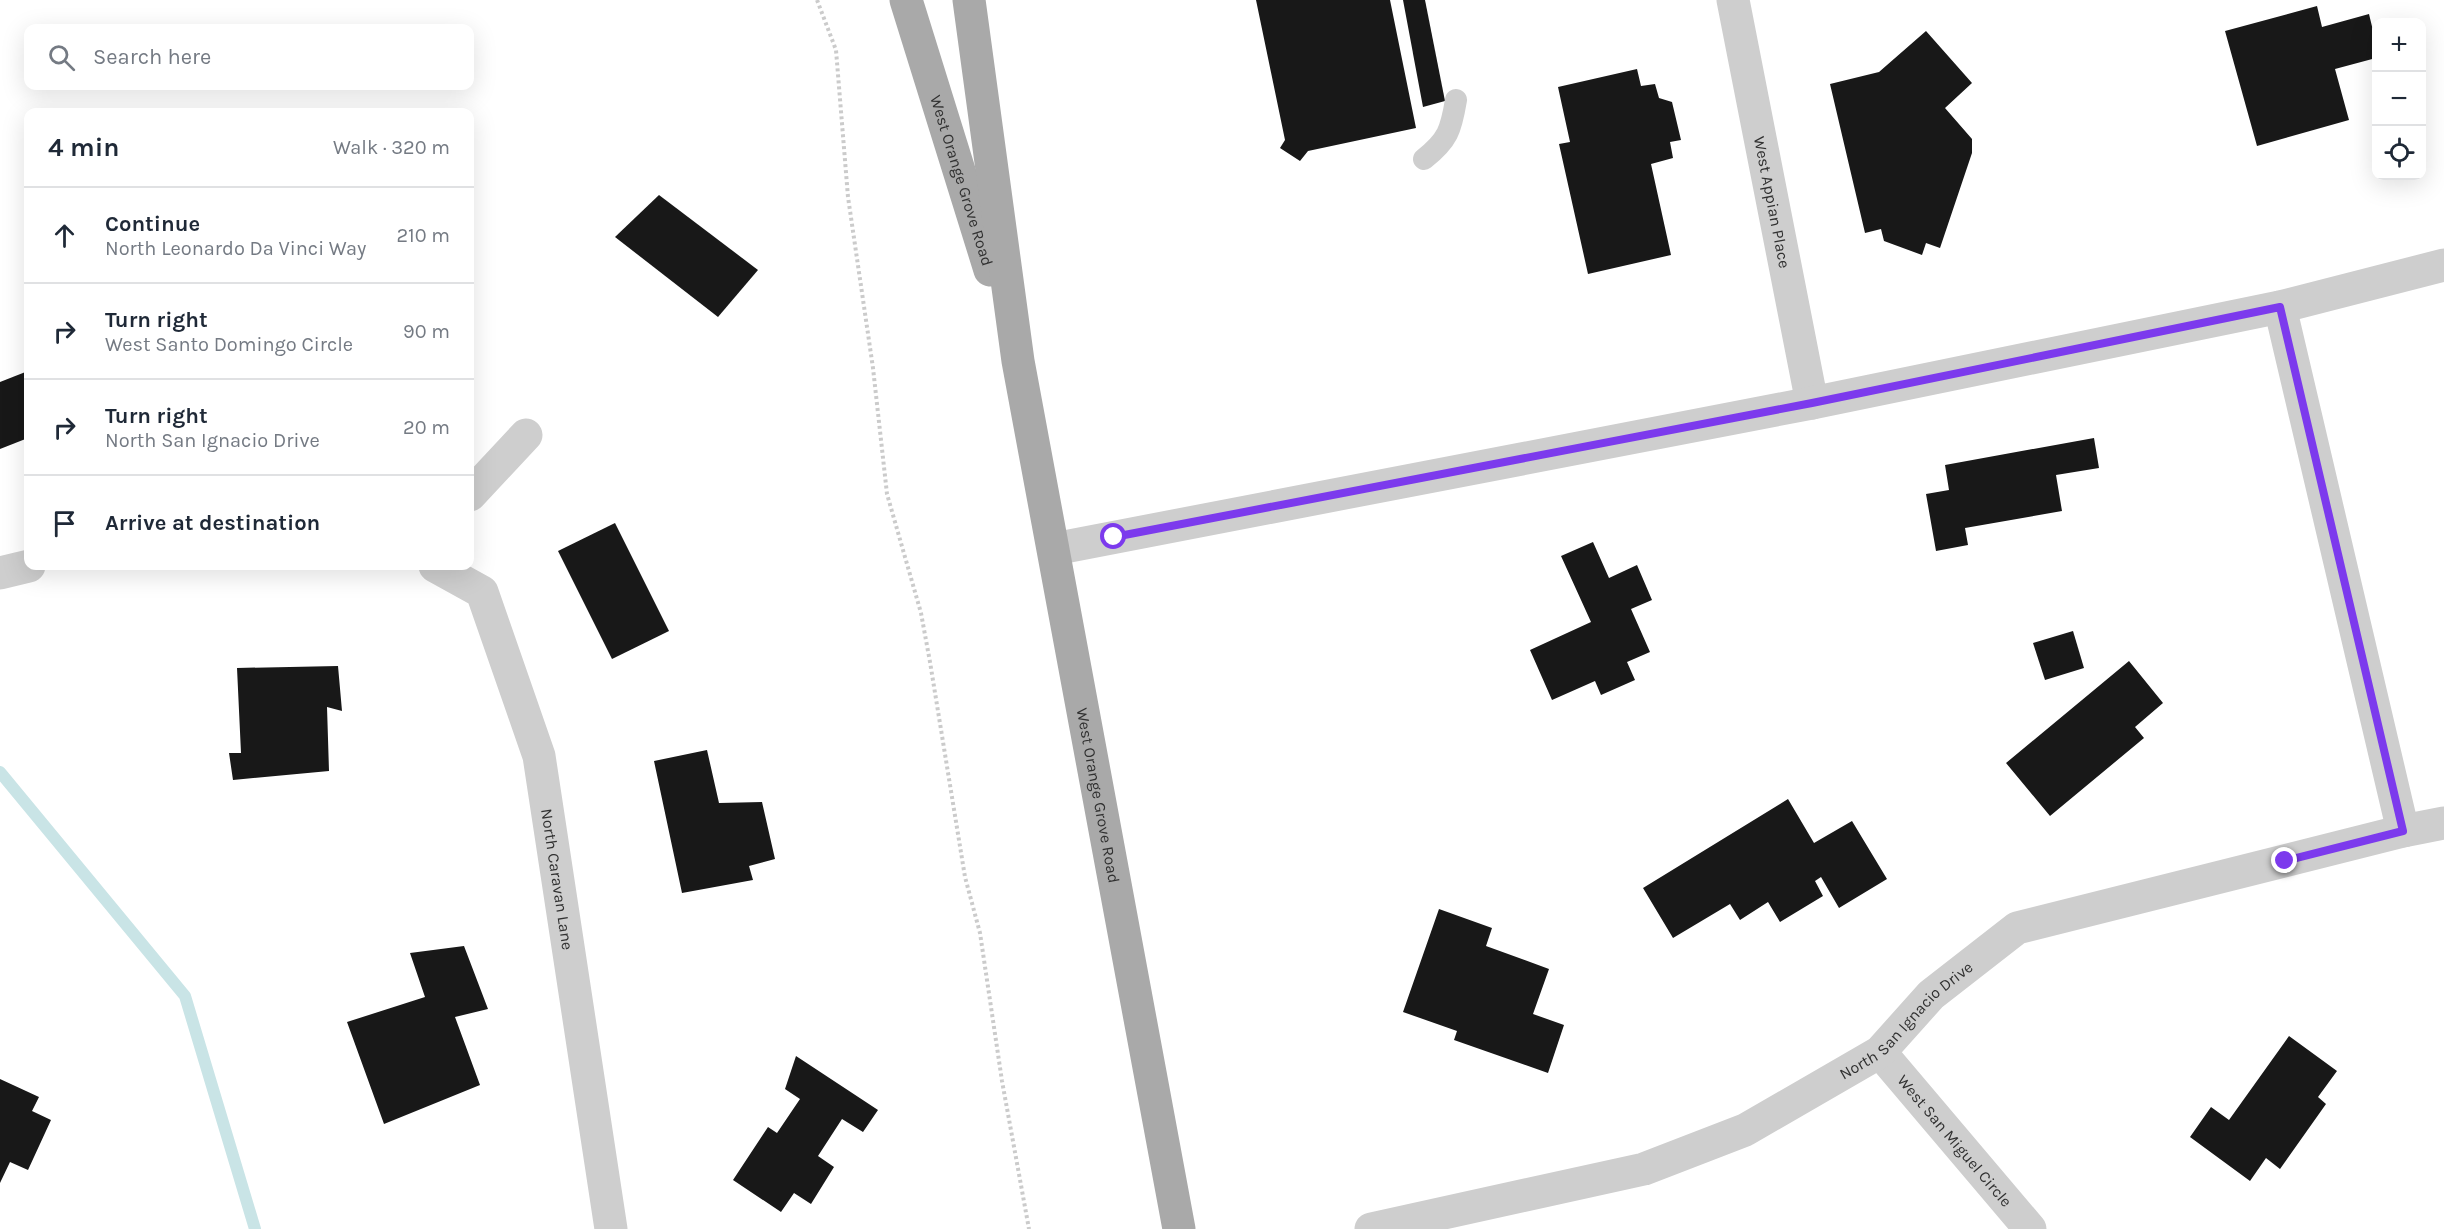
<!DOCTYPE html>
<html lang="en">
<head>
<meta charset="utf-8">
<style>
	body { margin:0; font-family:Karla,sans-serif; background:#f2f2f3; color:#1f2937 }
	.controls { position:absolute; right:18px; top:18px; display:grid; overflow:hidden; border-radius:12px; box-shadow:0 6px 24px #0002 }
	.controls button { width:54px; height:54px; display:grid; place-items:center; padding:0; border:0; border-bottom:2px solid #e0e1e3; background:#fff; color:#1f2937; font:30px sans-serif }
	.stop { position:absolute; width:18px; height:18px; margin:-14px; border:4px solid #7c3aed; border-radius:50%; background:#fff }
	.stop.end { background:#7c3aed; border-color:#fff; box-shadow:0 2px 6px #0008 }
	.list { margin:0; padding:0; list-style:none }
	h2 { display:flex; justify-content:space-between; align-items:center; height:78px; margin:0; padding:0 24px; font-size:26px }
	h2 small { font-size:20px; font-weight:400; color:#747a83 }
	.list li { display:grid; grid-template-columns:39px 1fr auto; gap:18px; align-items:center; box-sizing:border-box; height:96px; padding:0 24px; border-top:2px solid #e0e1e3 }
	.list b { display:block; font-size:22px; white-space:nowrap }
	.list p { margin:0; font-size:20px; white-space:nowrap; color:#747a83 }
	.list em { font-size:20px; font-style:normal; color:#747a83 }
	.icon { flex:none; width:33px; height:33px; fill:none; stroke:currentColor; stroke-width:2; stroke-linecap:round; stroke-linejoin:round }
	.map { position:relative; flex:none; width:2444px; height:1229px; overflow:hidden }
	.search { position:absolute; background:#fff; box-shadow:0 6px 24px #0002; left:24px; top:24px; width:450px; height:66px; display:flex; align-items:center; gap:15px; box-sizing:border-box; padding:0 21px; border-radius:12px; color:#747a83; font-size:22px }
	.panel { position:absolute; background:#fff; box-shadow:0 6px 24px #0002; left:24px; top:108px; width:450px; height:462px; border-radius:12px }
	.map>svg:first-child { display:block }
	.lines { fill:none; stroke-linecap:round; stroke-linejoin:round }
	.stream { stroke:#c9e4e6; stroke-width:12 }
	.building { fill:#181818 }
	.path { stroke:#cbcbcb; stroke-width:4; stroke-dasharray:3 3; stroke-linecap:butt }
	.lane { stroke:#cecece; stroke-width:22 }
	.street { stroke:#cecece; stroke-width:33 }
	.primary { stroke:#a9a9a9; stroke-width:33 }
	.route { stroke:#7c3aed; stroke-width:8 }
	.labels { text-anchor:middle; stroke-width:6; stroke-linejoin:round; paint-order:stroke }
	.street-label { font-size:16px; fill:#313131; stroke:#fff }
</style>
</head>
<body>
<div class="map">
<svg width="2444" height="1229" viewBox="0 0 2444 1229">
	<rect width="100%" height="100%" fill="#fff"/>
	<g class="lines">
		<path class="stream" d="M0 772 185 996 255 1229"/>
	</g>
	<g class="building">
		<path d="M1256 0H1390L1416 128 1308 151 1300 161 1280 148 1285 140Z"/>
		<path d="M1403 0H1425L1445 101 1423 107Z"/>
		<path d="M2317 6 2322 27 2369 14 2376 43V58L2335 69 2349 120 2257 146 2225 31Z"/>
		<path d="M1926 31 1972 83 1945 108 1972 139V153L1940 248 1926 243 1922 255 1884 241 1881 229 1865 233 1830 84 1879 72Z"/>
		<path d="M1637 69 1641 86 1655 84 1659 98 1672 102 1681 140 1670 142 1673 158 1651 164 1671 255 1588 274 1559 144 1570 142 1558 87Z"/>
		<path d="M659 195 758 270 718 317 615 237Z"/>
		<path d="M28 371V438L0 449V382Z"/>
		<path d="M2094 438 2099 468 2056 475 2062 511 1965 528 1968 545 1936 551 1926 494 1949 490 1945 465Z"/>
		<path d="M615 523 669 631 612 659 558 551Z"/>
		<path d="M1593 542 1609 578 1637 565 1652 600 1631 609 1650 652 1627 662 1635 680 1601 695 1595 681 1552 700 1530 650 1591 622 1561 556Z"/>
		<path d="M2073 631 2084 668 2045 680 2033 643Z"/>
		<path d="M2129 661 2163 703 2135 727 2144 738 2050 816 2006 763Z"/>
		<path d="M338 666 342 711 327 707 329 771 233 780 229 753H241L237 668Z"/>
		<path d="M707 750 719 803 762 802 775 859 749 866 753 880 682 893 654 761Z"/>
		<path d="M1788 799 1814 843 1852 821 1887 879 1839 908 1821 877 1815 881 1823 896 1780 922 1768 902 1740 920 1730 904 1673 938 1643 888Z"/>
		<path d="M1439 909 1492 928 1486 946 1549 969 1533 1014 1564 1025 1548 1073 1454 1040 1457 1031 1403 1012Z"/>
		<path d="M464 946 488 1009 455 1017 480 1085 384 1124 347 1022 425 997 410 953Z"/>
		<path d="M2289 1036 2337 1071 2318 1097 2326 1104 2280 1169 2266 1158 2250 1181 2190 1137 2211 1107 2229 1120Z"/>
		<path d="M796 1056 878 1110 863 1132 842 1119 818 1156 834 1167 811 1204 794 1193 781 1212 733 1180 768 1127 777 1133 800 1099 785 1089Z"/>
		<path d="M0 1079 39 1097 32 1111 51 1120 28 1170 10 1162 0 1183Z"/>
	</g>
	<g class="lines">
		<path class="path" d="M817 0 836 50 848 197 873 368 887 494 921 613 930 662 965 877 980 933 1002 1081 1029 1229"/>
		<path class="lane" d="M1424 159C1448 140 1451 130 1456 100"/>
		<g class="street">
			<path id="s1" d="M1733 0 1812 403"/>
			<path d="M2280 307 2403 831"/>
			<path d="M470 495 526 435"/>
			<path d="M1054 549 1812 403 2280 307 2444 265"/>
			<path id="s2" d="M435 566 482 592 539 756 611 1229"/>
			<path d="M0 573 29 566"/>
			<path id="s3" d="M1880 1052 2030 1229"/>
			<path id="s4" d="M1371 1229 1644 1169 1745 1130 1880 1052 1931 995 2017 928 2403 831 2444 823"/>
		</g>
		<g class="primary">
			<path id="s5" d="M906 0 990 270"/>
			<path id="s6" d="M969 0 1018 361 1179 1229"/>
		</g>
	</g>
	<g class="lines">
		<path class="route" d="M1114 537 1812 403 2280 307 2403 831 2285 861"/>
	</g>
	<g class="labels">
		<g class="street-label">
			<text dy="6" stroke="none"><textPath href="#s5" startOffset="189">West Orange Grove Road</textPath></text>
			<text dy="6" stroke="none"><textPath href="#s1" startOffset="206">West Appian Place</textPath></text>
			<text dy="6" stroke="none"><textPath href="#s6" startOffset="806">West Orange Grove Road</textPath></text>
			<text dy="6" stroke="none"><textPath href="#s2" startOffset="352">North Caravan Lane</textPath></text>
			<text dy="6" stroke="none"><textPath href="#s4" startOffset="584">North San Ignacio Drive</textPath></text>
			<text dy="6" stroke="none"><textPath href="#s3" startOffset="116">West San Miguel Circle</textPath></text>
		</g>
	</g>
</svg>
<div class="controls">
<button>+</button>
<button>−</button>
<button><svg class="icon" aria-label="locate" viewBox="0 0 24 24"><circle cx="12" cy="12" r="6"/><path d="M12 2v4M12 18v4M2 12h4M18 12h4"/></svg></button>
</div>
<div class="stop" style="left:1114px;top:537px"></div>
<div class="stop end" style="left:2285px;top:861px"></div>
<div class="search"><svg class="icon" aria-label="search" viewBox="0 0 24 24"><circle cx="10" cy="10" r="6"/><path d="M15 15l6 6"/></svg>Search here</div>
<section class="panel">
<h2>4 min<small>Walk · 320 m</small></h2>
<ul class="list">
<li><svg class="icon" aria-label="ahead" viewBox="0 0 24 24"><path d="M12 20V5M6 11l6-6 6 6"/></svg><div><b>Continue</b><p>North Leonardo Da Vinci Way</p></div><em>210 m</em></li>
<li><svg class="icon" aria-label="right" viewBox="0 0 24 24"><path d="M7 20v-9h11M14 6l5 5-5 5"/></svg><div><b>Turn right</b><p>West Santo Domingo Circle</p></div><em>90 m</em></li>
<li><svg class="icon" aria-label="right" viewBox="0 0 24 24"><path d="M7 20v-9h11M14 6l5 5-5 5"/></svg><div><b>Turn right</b><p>North San Ignacio Drive</p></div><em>20 m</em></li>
<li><svg class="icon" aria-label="arrive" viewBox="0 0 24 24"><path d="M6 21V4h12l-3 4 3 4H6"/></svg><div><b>Arrive at destination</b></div></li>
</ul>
</section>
</div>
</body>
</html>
